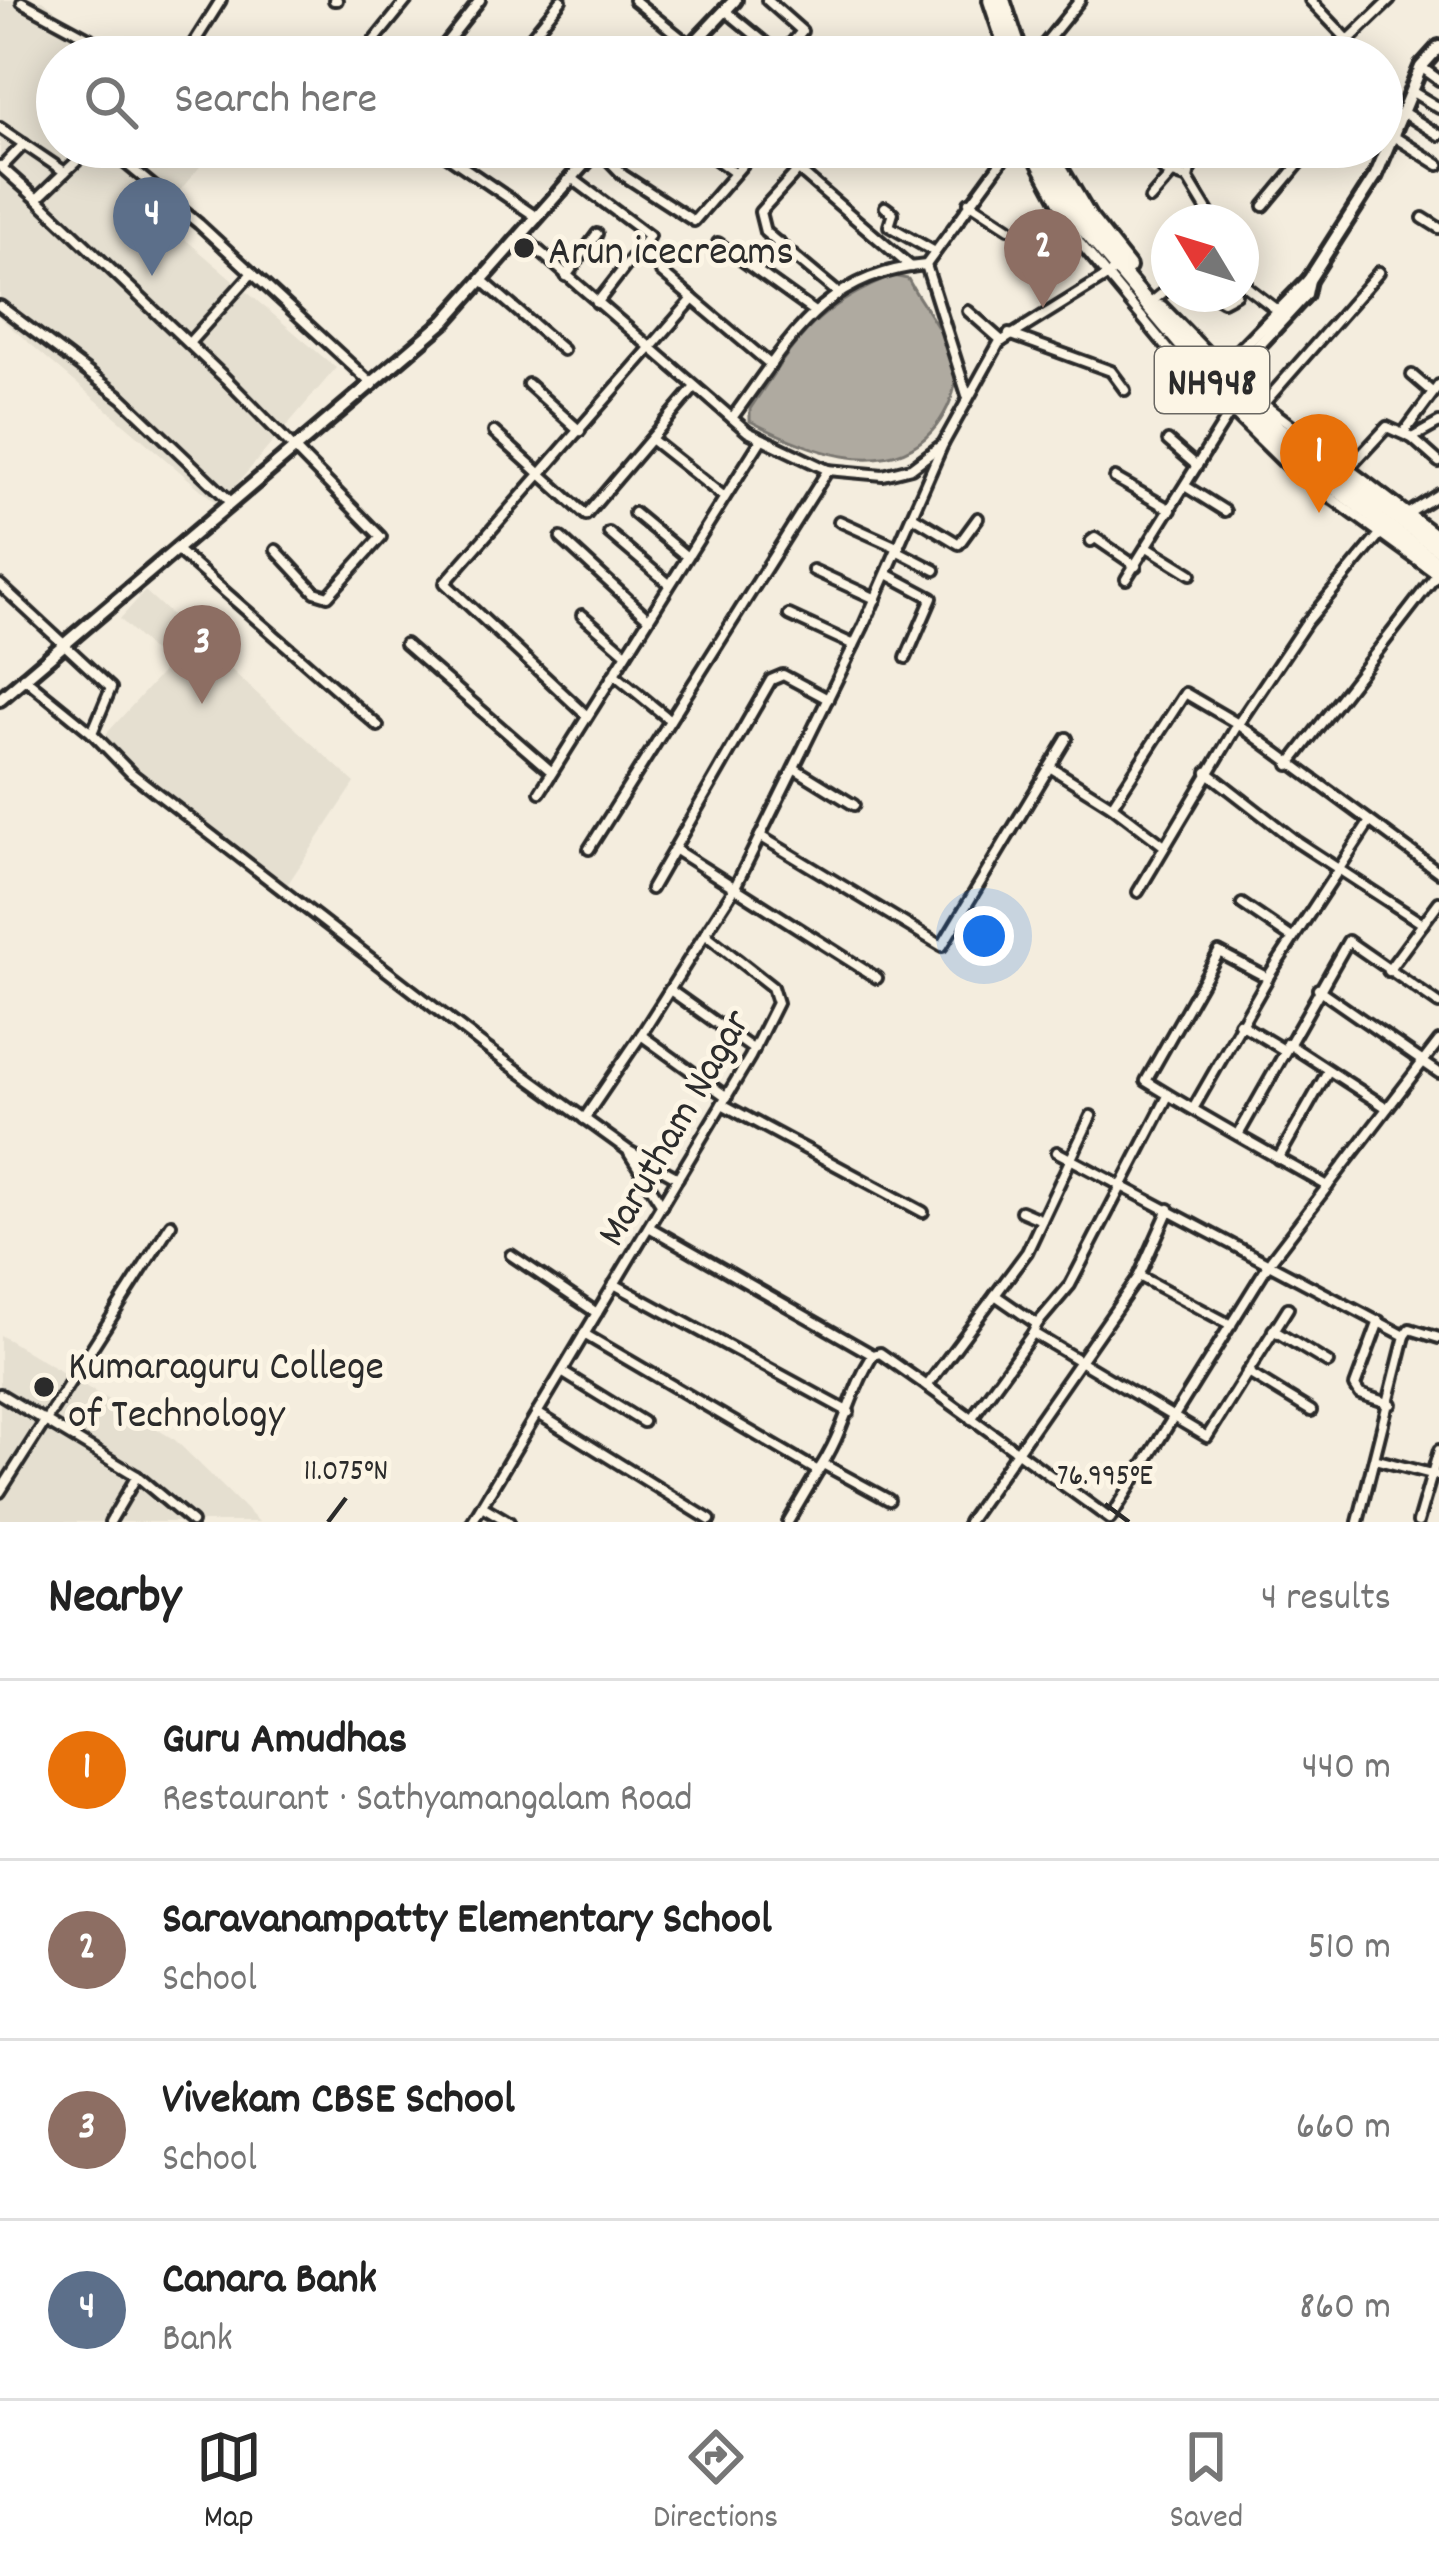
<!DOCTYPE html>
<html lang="en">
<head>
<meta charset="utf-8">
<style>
	body { margin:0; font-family:Dekko,sans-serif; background:#f6f6f6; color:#222 }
	.compass { position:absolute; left:1151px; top:204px; width:108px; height:108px; border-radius:50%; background:#fff; box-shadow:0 6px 30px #0003; rotate:308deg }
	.you { position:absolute; left:984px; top:936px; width:42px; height:42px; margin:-30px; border:9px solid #fff; border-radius:50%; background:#1a73e8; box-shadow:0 0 0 18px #1a73e833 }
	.badge { display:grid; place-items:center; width:78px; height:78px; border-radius:50%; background:#2b2b2b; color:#fff; font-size:39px; font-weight:700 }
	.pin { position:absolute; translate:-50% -99px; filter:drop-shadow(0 3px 6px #0008) }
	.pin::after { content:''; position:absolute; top:63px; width:42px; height:36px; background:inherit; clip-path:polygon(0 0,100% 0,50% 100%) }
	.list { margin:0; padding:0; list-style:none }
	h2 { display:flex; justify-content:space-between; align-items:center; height:156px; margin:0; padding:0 48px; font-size:51px }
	h2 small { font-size:39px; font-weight:400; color:#767676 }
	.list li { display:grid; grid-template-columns:78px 1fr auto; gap:36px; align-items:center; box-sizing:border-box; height:180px; padding:0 48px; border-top:3px solid #e0e0e0 }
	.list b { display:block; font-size:45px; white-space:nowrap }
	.list p { margin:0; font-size:39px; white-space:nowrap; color:#767676 }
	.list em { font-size:39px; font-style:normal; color:#767676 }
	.icon { flex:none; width:66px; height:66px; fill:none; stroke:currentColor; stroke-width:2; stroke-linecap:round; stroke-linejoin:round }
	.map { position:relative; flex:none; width:1439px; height:1522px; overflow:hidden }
	.search { position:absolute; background:#fff; box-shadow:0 6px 30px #0003; left:36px; right:36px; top:36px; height:132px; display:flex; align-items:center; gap:30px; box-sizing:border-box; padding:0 42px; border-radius:66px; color:#767676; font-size:45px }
	.sheet { height:876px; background:#fff }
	nav { display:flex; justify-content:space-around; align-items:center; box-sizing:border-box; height:168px; border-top:3px solid #e0e0e0; background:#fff; font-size:33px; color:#767676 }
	nav a { display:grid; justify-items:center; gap:6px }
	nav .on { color:#2b2b2b }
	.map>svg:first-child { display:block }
	.built { fill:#e5dfd0 }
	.water { fill:#afaaa0; stroke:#7a7771; stroke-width:3 }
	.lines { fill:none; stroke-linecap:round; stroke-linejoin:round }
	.minor-casing { stroke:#2b2b2b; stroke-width:16 }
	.secondary-casing { stroke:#2b2b2b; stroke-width:20 }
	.trunk-casing { stroke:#2b2b2b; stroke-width:22 }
	.minor { stroke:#fcf5e5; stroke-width:8 }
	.secondary { stroke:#fcf5e5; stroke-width:10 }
	.trunk { stroke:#fcf5e5; stroke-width:14 }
	.ticks { fill:none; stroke:#2b2b2b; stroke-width:4.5 }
	.poi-dot { fill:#2b2b2b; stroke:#fcf5e5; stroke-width:4.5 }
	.labels { text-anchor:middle; stroke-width:10; stroke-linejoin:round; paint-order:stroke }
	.shield { fill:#fcf5e5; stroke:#6a6863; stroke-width:3 }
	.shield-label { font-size:39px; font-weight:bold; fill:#2b2b2b }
	.poi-label { font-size:42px; fill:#2b2b2b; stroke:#fcf5e5; text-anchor:start }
	.street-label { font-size:42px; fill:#2b2b2b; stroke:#fcf5e5 }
	.ticks-label { font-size:30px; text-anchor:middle; fill:#2b2b2b; stroke:#fcf5e5; stroke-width:10; stroke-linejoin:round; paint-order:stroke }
</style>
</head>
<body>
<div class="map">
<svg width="1439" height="1522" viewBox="0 0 1439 1522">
	<rect width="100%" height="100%" fill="#f4edde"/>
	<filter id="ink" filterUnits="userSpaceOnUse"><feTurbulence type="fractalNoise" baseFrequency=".00833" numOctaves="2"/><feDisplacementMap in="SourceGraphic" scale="24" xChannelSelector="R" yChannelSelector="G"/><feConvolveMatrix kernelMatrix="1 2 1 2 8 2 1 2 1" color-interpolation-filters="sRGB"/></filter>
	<g filter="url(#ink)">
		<g class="built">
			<path d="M0 0H43L110 57H57V147L216 148 158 216 336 368 219 505 0 318Z"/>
			<path d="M145 591 355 783 285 888 99 742 168 666 120 619Z"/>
			<path d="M0 1335 175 1440 259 1522H0Z"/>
		</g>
		<path class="water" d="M893 276 908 279C923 309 956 343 955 380 955 396 943 419 932 431 885 484 802 448 750 421V409C796 340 814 307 893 276Z"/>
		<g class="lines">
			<g class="minor-casing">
				<g id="minor">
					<path d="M334 0H337"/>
					<path d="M634 0 691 46"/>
					<path d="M1310 0 1350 42"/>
					<path d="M22 2 124 57"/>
					<path d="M725 10 781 56 802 31 767 0"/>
					<path d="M365 52 407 0"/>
					<path d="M185 57 221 0"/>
					<path d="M435 57 480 0"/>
					<path d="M515 57 561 0"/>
					<path d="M1034 57 1080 0"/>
					<path d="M1331 57 1390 0"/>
					<path d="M1421 67 1439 80"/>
					<path d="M1411 91 1439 108"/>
					<path d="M1404 113 1439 135"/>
					<path d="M0 128 65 172 92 147"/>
					<path d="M1393 136 1439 165"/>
					<path d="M106 147 199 224 373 385"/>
					<path d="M225 147 229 151"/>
					<path d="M434 147 538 218"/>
					<path d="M715 147 713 157 735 173"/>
					<path d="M772 147 911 267"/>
					<path d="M819 147 760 212 765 232 838 293"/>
					<path d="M1028 147 1080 243 1169 350 1287 466 1439 576"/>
					<path d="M1195 147 1188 179 1214 222"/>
					<path d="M598 149 623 175 694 221 758 147"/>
					<path d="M0 166 37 199 65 172"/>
					<path d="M2 167 24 144"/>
					<path d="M1164 171 1188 179"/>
					<path d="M573 179 649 236 597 303"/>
					<path d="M37 199 225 378 381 537 328 596 315 592 276 550"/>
					<path d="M1150 199 1172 174"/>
					<path d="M969 202 1009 228"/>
					<path d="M1264 206 1313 147"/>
					<path d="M885 207 893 213 889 226 935 252"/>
					<path d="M1423 218 1439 228"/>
					<path d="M524 238 748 432 828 470 883 475 911 468 943 444 999 343 1118 269"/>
					<path d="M718 243 813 311"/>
					<path d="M1241 258 1247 287 1277 310"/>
					<path d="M926 265 967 395"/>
					<path d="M757 271 780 243"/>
					<path d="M661 272 693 299"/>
					<path d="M566 276 597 234"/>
					<path d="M483 281 563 350"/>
					<path d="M1211 294 1223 301 1236 294"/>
					<path d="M1154 300 1169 288"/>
					<path d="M0 306 122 398 231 502"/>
					<path d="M968 311 1002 341"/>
					<path d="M1009 334 1111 371 1125 390"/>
					<path d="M189 343 252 273"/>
					<path d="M1412 375 1433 393"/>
					<path d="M528 384 580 431"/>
					<path d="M1253 396 1439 537"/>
					<path d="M1265 402 1379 272"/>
					<path d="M732 418C788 342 822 274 926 265L1012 147"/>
					<path d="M1405 431 1439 385"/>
					<path d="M494 432 586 515 695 387"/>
					<path d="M1412 438 1439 462"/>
					<path d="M651 439 723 496"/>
					<path d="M1168 441 1197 466"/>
					<path d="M1349 468 1387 427 1412 438 1439 423"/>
					<path d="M1115 478 1171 510"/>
					<path d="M1185 486 1225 511"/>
					<path d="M634 513 686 556"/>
					<path d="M914 517 959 544 978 518"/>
					<path d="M1398 520 1439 494"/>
					<path d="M839 521 899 548"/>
					<path d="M1385 528 1306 623 1238 724 1439 872"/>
					<path d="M609 533 669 584"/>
					<path d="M561 538 648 618"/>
					<path d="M1091 541 1095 538 1136 566"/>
					<path d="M1149 548 1191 574"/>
					<path d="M176 549 378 726"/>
					<path d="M898 551 935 570"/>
					<path d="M813 570 876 599"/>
					<path d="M887 574 932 598 906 658"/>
					<path d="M1126 579 1231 411"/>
					<path d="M0 585 111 688 92 733 131 773 488 1049 629 1151 678 1178"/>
					<path d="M582 615 626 653"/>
					<path d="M789 615 854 645"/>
					<path d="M405 644 552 772"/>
					<path d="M614 674 670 720"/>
					<path d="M23 677 92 733"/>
					<path d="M587 716 445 583 693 299 771 365"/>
					<path d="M1289 765 1437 574"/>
					<path d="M1050 767 1112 806"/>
					<path d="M794 768 854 805"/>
					<path d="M1207 772 1297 842 1423 924"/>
					<path d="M540 792 761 440"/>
					<path d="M760 836 942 946 1067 738"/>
					<path d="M589 849 828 470"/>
					<path d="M674 849 877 978"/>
					<path d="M651 889 771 680 783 675 828 699"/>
					<path d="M1138 892 1238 724 1185 693 1112 806 1163 845"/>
					<path d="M1242 904 1292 938"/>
					<path d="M705 934 641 1035 727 1097"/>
					<path d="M1388 971 1439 902"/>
					<path d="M1268 977 1369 823"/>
					<path d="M1318 989 1439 1073"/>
					<path d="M670 990 754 1050"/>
					<path d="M1239 1023 1284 1050"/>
					<path d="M1287 1043 1387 1108"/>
					<path d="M722 1104 923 1212"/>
					<path d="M1193 1109 1268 978 1219 952 1146 1081C1205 1118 1267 1152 1328 1186"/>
					<path d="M584 1119 641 1035"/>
					<path d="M1238 1135 1348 941 1439 1004"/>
					<path d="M1057 1152 1405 1336 1358 1522"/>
					<path d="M629 1153 662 1205"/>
					<path d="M1278 1159 1328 1071"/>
					<path d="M1169 1209 1139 1276 1231 1325"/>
					<path d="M1021 1211 1042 1220"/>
					<path d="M649 1227 873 1355 880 1353 927 1386 1027 1252 1091 1116"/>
					<path d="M511 1255 597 1313"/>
					<path d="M614 1284 849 1412"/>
					<path d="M995 1295 1037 1324 1070 1285 1168 1096"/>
					<path d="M1379 1321 1355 1386 1360 1394 1391 1404"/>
					<path d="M1037 1324 1033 1333 1207 1437 1288 1308"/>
					<path d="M1273 1330 1328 1363"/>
					<path d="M584 1334 818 1471C845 1432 849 1393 873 1355"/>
					<path d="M1405 1336 1410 1329 1439 1338"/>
					<path d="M562 1372 643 1422"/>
					<path d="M1247 1372 1311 1411"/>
					<path d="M927 1386 1110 1519 1271 1260 1439 1041"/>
					<path d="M0 1394 137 1476 192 1522"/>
					<path d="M537 1413 710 1520"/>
					<path d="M971 1419 1033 1333"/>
					<path d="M1378 1460 1439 1476"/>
					<path d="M823 1464 889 1500"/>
					<path d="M0 1492 171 1224"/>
					<path d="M482 1506 509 1522"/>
					<path d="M110 1522 137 1476"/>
					<path d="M472 1522 750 1057 777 1003 772 987 705 934 734 889 863 627 943 444"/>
					<path d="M788 1522 818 1471"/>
					<path d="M968 1522 1139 1276"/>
					<path d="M1418 1522 1439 1450"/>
				</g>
			</g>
			<g class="secondary-casing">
				<g id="secondary">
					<path d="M681 57 735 0"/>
					<path d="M1215 376 1309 280"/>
					<path d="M1226 381 1306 294 1309 280 1376 175 1421 67 1439 47"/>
					<path d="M0 699 445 321 599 147"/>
				</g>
			</g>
			<g class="trunk-casing">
				<g id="trunk">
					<path d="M991 0 1010 57"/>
					<path d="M1002 0 1021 57"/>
					<path d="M1037 147 1081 225 1211 379 1268 437 1439 565"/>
					<path d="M1047 147 1089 218 1128 267"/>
					<path d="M1160 308 1278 429 1439 548"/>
				</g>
			</g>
			<use href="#minor" class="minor"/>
			<use href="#secondary" class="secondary"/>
			<use href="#trunk" class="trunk"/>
		</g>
	</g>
	<path class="ticks" d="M1105 1504 1129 1522M328 1522 346 1498"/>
	<g class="poi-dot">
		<circle cx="524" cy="248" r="12"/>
		<circle cx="44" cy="1387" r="12"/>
	</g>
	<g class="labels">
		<rect class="shield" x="1155" y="347" width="114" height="66" rx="9"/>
		<g class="shield-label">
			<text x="1212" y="394">NH948</text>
		</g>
		<g class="poi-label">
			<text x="548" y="263">Arun icecreams</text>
			<text x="68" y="1378">Kumaraguru College<tspan x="68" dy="48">of Technology</tspan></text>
		</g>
		<g class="street-label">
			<text transform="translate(671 1126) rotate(-60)" y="15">Marutham Nagar</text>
		</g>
	</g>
	<g class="ticks-label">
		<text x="346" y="1479">11.075°N</text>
		<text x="1105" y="1484">76.995°E</text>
	</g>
</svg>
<svg class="compass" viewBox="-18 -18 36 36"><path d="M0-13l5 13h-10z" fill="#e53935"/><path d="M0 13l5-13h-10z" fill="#767676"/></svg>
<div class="you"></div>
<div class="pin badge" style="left:1319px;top:513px;background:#e8710a">1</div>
<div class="pin badge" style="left:1043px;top:308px;background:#8d6e63">2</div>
<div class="pin badge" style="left:202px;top:704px;background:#8d6e63">3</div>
<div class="pin badge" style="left:152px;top:276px;background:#5c6f8a">4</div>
<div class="search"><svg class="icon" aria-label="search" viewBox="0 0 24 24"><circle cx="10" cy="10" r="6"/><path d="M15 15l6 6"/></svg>Search here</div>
</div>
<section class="sheet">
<h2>Nearby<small>4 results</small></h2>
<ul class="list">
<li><span class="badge" style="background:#e8710a">1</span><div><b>Guru Amudhas</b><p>Restaurant · Sathyamangalam Road</p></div><em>440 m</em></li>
<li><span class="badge" style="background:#8d6e63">2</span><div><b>Saravanampatty Elementary School</b><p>School</p></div><em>510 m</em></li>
<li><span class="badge" style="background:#8d6e63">3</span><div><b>Vivekam CBSE School</b><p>School</p></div><em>660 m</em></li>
<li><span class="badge" style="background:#5c6f8a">4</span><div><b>Canara Bank</b><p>Bank</p></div><em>860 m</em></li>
</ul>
</section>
<nav>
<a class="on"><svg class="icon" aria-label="map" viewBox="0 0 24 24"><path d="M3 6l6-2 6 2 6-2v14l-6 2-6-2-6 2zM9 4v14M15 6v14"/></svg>Map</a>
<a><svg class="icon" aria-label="directions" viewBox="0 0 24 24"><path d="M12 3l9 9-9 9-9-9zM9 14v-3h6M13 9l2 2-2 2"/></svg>Directions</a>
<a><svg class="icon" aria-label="saved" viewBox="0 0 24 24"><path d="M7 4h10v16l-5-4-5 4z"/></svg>Saved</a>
</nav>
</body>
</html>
